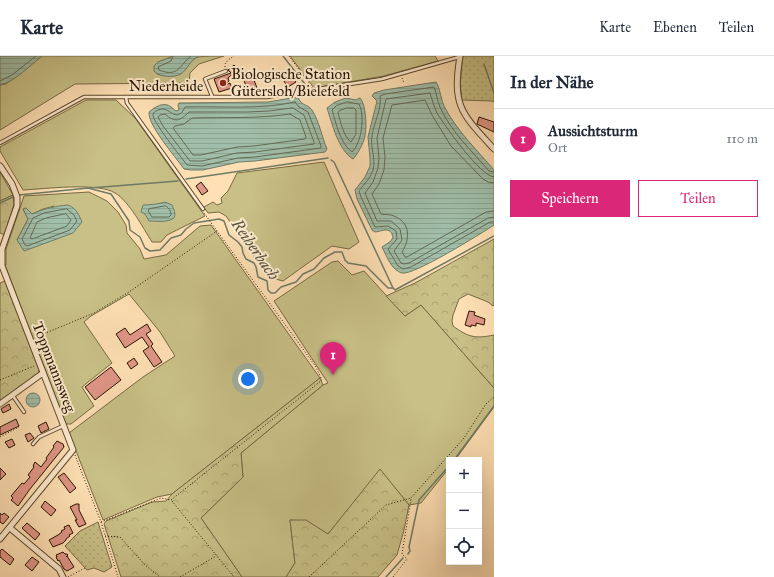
<!DOCTYPE html>
<html lang="de">
<head>
<meta charset="utf-8">
<style>
	body { margin:0; font-family:"IM FELL Great Primer",serif; background:#f2f2f3; color:#1f2937 }
	.controls { position:absolute; right:12px; bottom:12px; display:grid; overflow:hidden; border-radius:0px; box-shadow:0 4px 16px #0002 }
	.controls button { width:36px; height:36px; display:grid; place-items:center; padding:0; border:0; border-bottom:1px solid #e0e1e3; background:#fff; color:#1f2937; font:20px sans-serif }
	.you { position:absolute; left:248px; top:323px; width:14px; height:14px; margin:-10px; border:3px solid #fff; border-radius:50%; background:#1a73e8; box-shadow:0 0 0 6px #1a73e833 }
	.badge { display:grid; place-items:center; width:26px; height:26px; border-radius:50%; background:#db2777; color:#fff; font-size:13px; font-weight:700 }
	.pin { position:absolute; translate:-50% -33px; filter:drop-shadow(0 1px 2px #0008) }
	.pin::after { content:''; position:absolute; top:21px; width:14px; height:12px; background:inherit; clip-path:polygon(0 0,100% 0,50% 100%) }
	.list { margin:0; padding:0; list-style:none }
	h2 { display:flex; justify-content:space-between; align-items:center; height:52px; margin:0; padding:0 16px; font-size:17px }
	h2 small { font-size:13px; font-weight:400; color:#747a83 }
	.list li { display:grid; grid-template-columns:26px 1fr auto; gap:12px; align-items:center; box-sizing:border-box; height:60px; padding:0 16px; border-top:1px solid #e0e1e3 }
	.list b { display:block; font-size:15px; white-space:nowrap }
	.list p { margin:0; font-size:13px; white-space:nowrap; color:#747a83 }
	.list em { font-size:13px; font-style:normal; color:#747a83 }
	.actions { display:flex; gap:8px; padding:12px 16px }
	.actions a { flex:1; padding:9px 0; border:1px solid #db2777; border-radius:0px; text-align:center; font-size:14px; color:#db2777 }
	.actions .main { background:#db2777; color:#fff }
	.icon { flex:none; width:22px; height:22px; fill:none; stroke:currentColor; stroke-width:2; stroke-linecap:round; stroke-linejoin:round }
	.map { position:relative; flex:none; width:494px; height:521px; overflow:hidden }
	header { display:flex; align-items:center; gap:24px; box-sizing:border-box; height:56px; padding:0 20px; background:#fff; border-bottom:1px solid #e0e1e3 }
	header strong { font-size:19px }
	nav { display:flex; gap:22px; margin-inline-start:auto; font-size:14px }
	main { display:flex }
	aside { flex:1; background:#fff }
	.map>svg:first-child { display:block }
	.grass { fill:#c8c087; stroke:#776a44; fill-rule:evenodd }
	.forest { fill:url(#forest-crowns); stroke:#776a44 }
	.park { fill:url(#park-dots); stroke:#776a44 }
	.water { fill:url(#water-rules); stroke:#6f7a65 }
	.lines { fill:none; stroke-linecap:round; stroke-linejoin:round }
	.shore { stroke:#636a54; stroke-width:1 }
	.stream { stroke:#6f7a65; stroke-width:1.5 }
	.building { fill:#e19687; stroke:#261500 }
	.service-casing { stroke:#5c482d; stroke-width:4.5 }
	.minor-casing { stroke:#5c482d; stroke-width:7 }
	.path { stroke:#261500; stroke-width:1; stroke-dasharray:1 2; stroke-linecap:butt }
	.service { stroke:#feebce; stroke-width:2.5 }
	.minor { stroke:#feebce; stroke-width:5 }
	.poi-dot { fill:#8f2418; stroke:#feebce; stroke-width:1.5 }
	.labels { text-anchor:middle; stroke-width:4; stroke-linejoin:round; paint-order:stroke }
	.poi-label { font-size:15px; fill:#261500; stroke:#feebce; text-anchor:start }
	.street-label { font-size:15px; fill:#261500; stroke:#feebce }
	.water-label { font-size:16px; font-style:italic; fill:#51503b; stroke:#feebce }
</style>
</head>
<body>
<header>
<strong>Karte</strong>
<nav><a>Karte</a><a>Ebenen</a><a>Teilen</a></nav>
</header>
<main>
<div class="map">
<svg width="494" height="521" viewBox="0 0 494 521">
	<defs>
		<pattern id="forest-crowns" width="20" height="18" patternUnits="userSpaceOnUse"><rect width="20" height="18" fill="#c8c087"/><path d="M2 6a3 3 0 1 1 6 0M12 15a3 3 0 1 1 6 0" fill="none" stroke="#aca473"/></pattern>
		<pattern id="park-dots" width="8" height="8" patternUnits="userSpaceOnUse"><rect width="8" height="8" fill="#c8c087"/><path d="M2 2h.1M6 6h.1" fill="none" stroke="#aca473" stroke-width="1.8" stroke-linecap="round"/></pattern>
		<pattern id="water-rules" width="6" height="5" patternUnits="userSpaceOnUse"><rect width="6" height="5" fill="#a0bea9"/><path d="M0 2.5h6" fill="none" stroke="#8aa290"/></pattern>
	</defs>
	<rect width="100%" height="100%" fill="#fee0b4"/>
	<filter id="stains"><feTurbulence type="fractalNoise" baseFrequency=".005" numOctaves="4"/><feColorMatrix values="0 0 0 0 .2 0 0 0 0 .09 0 0 0 0 .02 0 0 0 .5 -.17"/></filter>
	<radialGradient id="worn" r=".72"><stop offset=".6" stop-color="#630" stop-opacity="0"/><stop offset="1" stop-color="#630" stop-opacity=".3"/></radialGradient>
	<g class="grass">
		<path d="M42 0H174L158 6 154 10 157 18C167 21 179 20 186 11 190 7 192 3 198 1 205 0 216 0 224 0L199 8 190 17 189 27 75 28 0 74V29L6 28Z"/>
		<path d="M290 0H435L438 5 384 20 314 32Z"/>
		<path d="M86 44H116L135 62 205 160 167 179 161 186H152C143 172 129 145 115 137 98 126 44 133 23 134L0 95V91Z"/>
		<path d="M324 106 359 186 349 193 332 190 283 225 268 221 226 160 219 156 208 157 204 151 213 146 217 149 222 147 221 142 228 135 237 117Z"/>
		<path d="M0 116 13 139 0 145Z"/>
		<path d="M89 136 107 145 118 156 126 169 127 177 140 193 144 203 166 199 200 170 211 169 320 322 172 438 157 441 103 464 69 377 143 321 175 300 160 276 129 238 91 260 84 266 112 307 82 331 94 350 71 368H66L5 209H6V193L24 140ZM54 150 17 184 28 163 23 153 26 152 32 158 43 153Z"/>
		<path d="M338 205 352 219 364 215 405 260 421 249 494 332V351L455 404H449V412L421 447 409 449 380 414 328 478 306 465 290 464 295 507 286 521H242L201 462 243 421 241 397 323 329 328 327 274 245 332 206Z"/>
	</g>
	<g class="forest">
		<path d="M13 139 14 148 5 179 0 177V145Z"/>
		<path d="M494 183V249L493 250 488 246 468 238 459 243 453 259 452 265 453 270C468 281 475 283 494 279V332L421 249 405 260 386 240 415 227Z"/>
		<path d="M5 225 39 314 38 318 0 345V227Z"/>
		<path d="M320 322 323 329 241 397 243 421 201 462 242 521H121L104 468 106 465 152 446 166 445 172 438Z"/>
		<path d="M380 413 409 449 404 474 397 499 378 521H286L295 507 290 464H306L328 478Z"/>
	</g>
	<g class="park">
		<path d="M463 0H494V46L492 45 462 44 460 28Z"/>
		<path d="M98 466 112 511 104 516 94 512 87 514 65 490 80 475Z"/>
	</g>
	<g class="water">
		<path d="M0 0H42C29 10 16 25 0 29Z"/>
		<path d="M174 0H199C189 5 188 13 181 18 173 22 159 21 154 15V10L158 6Z"/>
		<path d="M436 26C440 31 441 45 445 52 458 76 477 94 494 114V169C482 177 413 220 402 217 392 215 386 199 382 191L391 185 393 181C390 170 383 175 375 176L372 174 357 143 355 134 365 121 370 110V102L368 81 377 45 372 40 374 37 384 34Z"/>
		<path d="M297 41 298 42C303 51 308 48 312 54 319 65 322 81 327 93L325 96 255 105 239 106 203 114H191L184 113C175 100 148 70 149 56 155 51 164 45 171 51 173 52 174 54 176 55L179 54 178 49 179 47 268 46Z"/>
		<path d="M346 42 356 44 360 42C366 48 367 71 365 80 364 86 358 98 353 103 338 94 332 67 327 52L335 46Z"/>
		<path d="M165 146 172 149C174 154 176 157 174 162 167 167 158 165 149 165L145 158 141 156 143 149C149 149 159 148 165 146Z"/>
		<path d="M68 149C76 152 79 159 82 166L73 177 24 195 17 184 28 163 23 153 26 152 32 158C44 153 55 150 68 149Z"/>
		<circle cx="33" cy="344" r="7"/>
	</g>
	<g class="lines">
		<g class="shore">
			<path d="M173 0 171 5 158 11 159 14C179 22 179 9 191 0"/>
			<path d="M0 25 12 19 36 0"/>
			<path d="M295 46 299 51 308 56 321 90V92L255 101 238 102 202 110 187 109C182 102 151 64 153 58 154 55 160 53 163 53 169 53 176 64 182 56 183 55 184 53 185 51 222 50 259 54 295 46Z"/>
			<path d="M347 46 359 48C365 60 362 86 352 96 340 87 336 67 332 54L336 50Z"/>
			<path d="M293 52 304 59 314 86V88L255 96 237 97 202 105H190L163 70 158 61 160 59 165 58C175 67 180 65 189 56H248L269 55Z"/>
			<path d="M347 52H354L356 54V78L351 86C343 80 341 66 338 57L339 55Z"/>
			<path d="M290 58 300 64 306 81 305 83 254 90 237 91 201 99H193L173 72 175 70 184 68 192 62C225 61 257 63 290 58Z"/>
			<path d="M494 116 489 115C472 95 451 76 440 51 437 45 437 38 434 31L385 38 380 40C382 53 374 66 372 80 370 91 376 102 373 114 370 123 364 128 359 135L361 141 375 171 388 170 396 175 397 183 388 193 398 210 403 213 411 211 490 166H494"/>
			<path d="M494 121C480 120 445 70 437 57 434 51 432 43 430 37L386 43 377 82 379 102 378 112 373 126 365 137 377 165H391L400 173 402 184 394 195 401 207 404 208 409 207 488 162 494 161"/>
			<path d="M494 127 488 126 483 123 451 90 432 59 425 44 392 49 383 82 385 101 384 114 379 128 372 138 381 158C385 159 390 158 394 160 411 167 410 183 402 196L405 201H407L486 156 494 155"/>
			<path d="M166 150C169 152 171 155 171 159L169 161H152L148 155 149 153Z"/>
			<path d="M67 153 74 159 77 165 70 174 27 190 25 189 22 183 33 162 44 157Z"/>
			<path d="M66 158 71 164 67 170 32 183 30 182 37 166 46 162Z"/>
		</g>
		<g class="stream">
			<path d="M283 0 308 32"/>
			<path d="M484 8 494 37"/>
			<path d="M331 104 334 106 393 232"/>
			<path d="M186 123 328 102"/>
			<path d="M90 132 178 125"/>
			<path d="M19 139 88 132 111 138 129 165 130 174 140 181 145 192 150 195 160 194 171 182 181 179 186 173 194 167 219 163 224 165 229 179 238 186 242 191 243 197 246 203 254 207 256 211 258 221 267 225 268 234 271 237H275L281 231 296 226 303 218 314 213 324 202 335 196H342L345 204 348 207 366 210 388 232H393L395 234 494 180"/>
			<path d="M0 147 15 140"/>
			<path d="M454 404 494 350"/>
			<path d="M408 498 410 495 409 491 419 444 449 410"/>
			<path d="M386 521 403 502"/>
		</g>
	</g>
	<g class="building">
		<path d="M234 9 238 13 228 22 229 25 223 30 230 27 232 32 219 36 214 23 231 17 228 14Z"/>
		<path d="M288 15 296 26 288 31 281 21Z"/>
		<path d="M251 16 257 32 248 35 243 22 249 20 247 17Z"/>
		<path d="M479 61 494 66V76L477 68Z"/>
		<path d="M201 126 208 135 202 139 196 130Z"/>
		<path d="M469 255 475 256 474 259 485 263 484 269 476 267V270L471 269V271L465 269Z"/>
		<path d="M147 268 151 275 146 278 153 288 151 290 162 306 154 311 143 295 149 291 142 281 125 292 116 278 125 272 130 279Z"/>
		<path d="M134 302 138 308 131 313 127 307Z"/>
		<path d="M111 311 121 324 95 344 85 331Z"/>
		<path d="M9 348 11 353 3 357 1 353Z"/>
		<path d="M16 363 19 370 0 379V371Z"/>
		<path d="M46 366 49 373 41 377 38 370Z"/>
		<path d="M30 377 34 382 28 386 25 379Z"/>
		<path d="M12 383 15 389 9 392 5 386Z"/>
		<path d="M57 385 63 388 64 391 30 433 18 450 11 444 13 442 11 440 22 427 24 428 30 421 28 419 34 411 33 410 35 406 41 411 47 403 46 402 54 391 53 390Z"/>
		<path d="M0 412 6 418 0 424Z"/>
		<path d="M64 417 76 432 70 437 58 421Z"/>
		<path d="M45 445 56 454 51 460 41 451Z"/>
		<path d="M76 448H79V454L86 468 79 471 75 464H77L70 451Z"/>
		<path d="M0 457 2 459 4 457 9 461 3 468 0 466Z"/>
		<path d="M27 467 40 478 35 484 22 472Z"/>
		<path d="M69 469 73 477 69 479 70 480 66 483V484L63 487 53 491 49 484 58 479 62 476 61 475 65 473 64 471Z"/>
		<path d="M2 493 14 503 10 509 0 501V495Z"/>
		<path d="M63 496 65 498H67L68 499 66 501 67 500 74 511 67 515 64 513 59 504 58 505 56 501H57L56 499Z"/>
		<path d="M32 501 39 506 32 515 25 509Z"/>
	</g>
	<g class="lines">
		<g class="service-casing">
			<g id="service">
				<path d="M212 40 205 23 226 15"/>
				<path d="M126 41 127 47 203 153"/>
				<path d="M0 87 84 41H267L382 23 459 1"/>
				<path d="M13 340 24 356"/>
				<path d="M33 388 39 381 63 370"/>
			</g>
		</g>
		<g class="minor-casing">
			<g id="minor">
				<path d="M460 0C452 50 461 57 494 93"/>
				<path d="M0 110 12 128 17 141V150L2 193V210L73 394 0 483"/>
				<path d="M0 348 43 317"/>
				<path d="M10 472 59 513 63 521"/>
			</g>
		</g>
		<g class="path">
			<path d="M289 0 311 30"/>
			<path d="M225 11V8L228 4 234 0"/>
			<path d="M402 22 404 27"/>
			<path d="M36 281 94 257 129 236 217 175"/>
			<path d="M0 324 34 310"/>
			<path d="M0 381 19 371"/>
			<path d="M75 399 101 466 118 521"/>
			<path d="M172 445 234 521"/>
			<path d="M101 466 161 442 171 444 322 324 316 311 204 157"/>
			<path d="M105 480 120 481 145 509 160 521"/>
			<path d="M68 521 85 512"/>
			<path d="M180 521 216 500"/>
			<path d="M309 521 386 449 411 442 464 382 486 348 494 341"/>
			<path d="M393 521 407 503 402 498 411 443"/>
		</g>
		<use href="#service" class="service"/>
		<use href="#minor" class="minor"/>
	</g>
	<circle class="poi-dot" cx="223" cy="27" r="4"/>
	<g class="labels">
		<g class="poi-label">
			<text x="231" y="23">Biologische Station<tspan x="231" dy="17">Gütersloh/Bielefeld</tspan></text>
		</g>
		<g class="street-label">
			<text x="166" y="35">Niederheide</text>
			<text transform="translate(54 311) rotate(69)" y="5">Toppmannsweg</text>
		</g>
		<g class="water-label">
			<text transform="translate(256 193) rotate(55)" y="6">Reiherbach</text>
		</g>
	</g>
	<rect width="100%" height="100%" filter="url(#stains)"/>
	<rect width="100%" height="100%" fill="url(#worn)"/>
</svg>
<div class="controls">
<button>+</button>
<button>−</button>
<button><svg class="icon" aria-label="locate" viewBox="0 0 24 24"><circle cx="12" cy="12" r="6"/><path d="M12 2v4M12 18v4M2 12h4M18 12h4"/></svg></button>
</div>
<div class="you"></div>
<div class="pin badge" style="left:333px;top:319px">1</div>
</div>
<aside>
<h2>In der Nähe<small></small></h2>
<ul class="list">
<li><span class="badge">1</span><div><b>Aussichtsturm</b><p>Ort</p></div><em>110 m</em></li>
</ul>
<div class="actions"><a class="main">Speichern</a><a>Teilen</a></div>
</aside>
</main>
</body>
</html>
